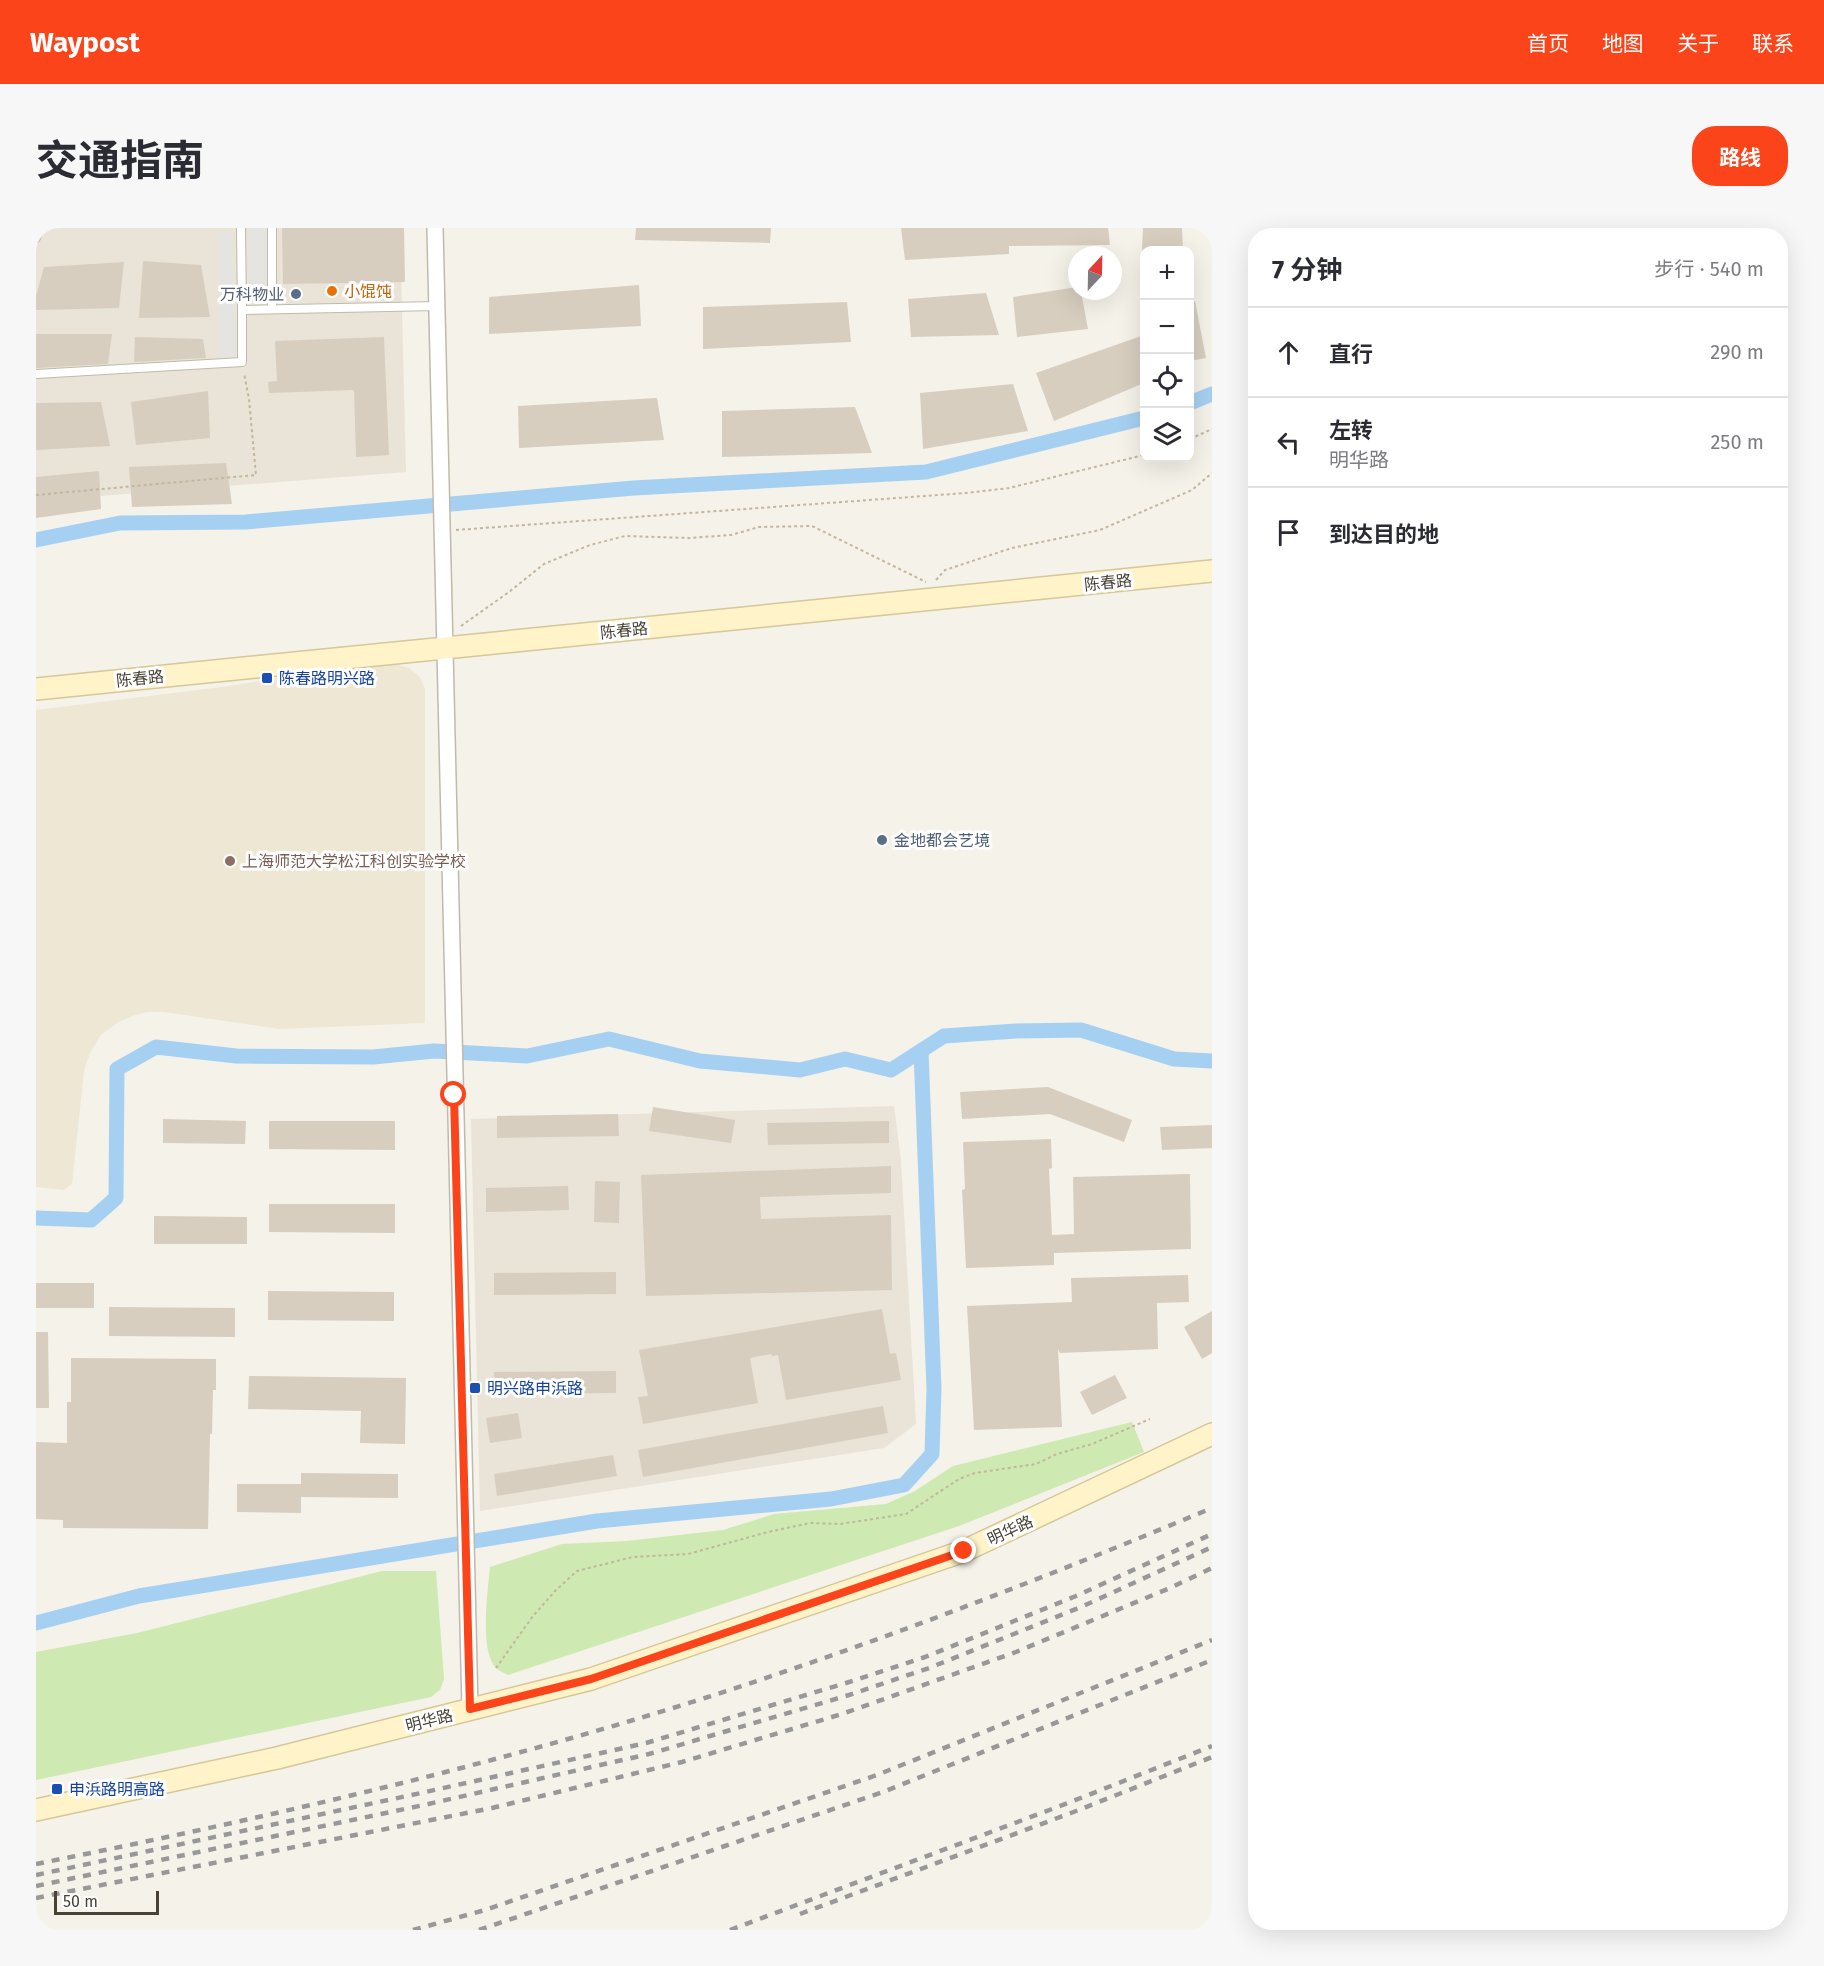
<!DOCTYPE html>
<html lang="zh">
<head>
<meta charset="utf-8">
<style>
	body { margin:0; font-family:"Fira Sans","Noto Sans SC",sans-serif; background:#f7f7f7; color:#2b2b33 }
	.controls { position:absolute; right:18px; top:18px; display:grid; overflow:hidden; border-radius:12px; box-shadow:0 6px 24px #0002 }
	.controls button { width:54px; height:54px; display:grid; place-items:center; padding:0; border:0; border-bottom:2px solid #e1e1e2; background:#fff; color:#2b2b33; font:30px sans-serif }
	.compass { position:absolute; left:1032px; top:18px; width:54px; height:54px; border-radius:50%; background:#fff; box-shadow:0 6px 24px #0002; rotate:22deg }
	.scale { position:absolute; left:18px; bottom:15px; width:105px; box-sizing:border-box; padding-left:6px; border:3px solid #494337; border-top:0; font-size:16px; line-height:21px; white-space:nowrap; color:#494337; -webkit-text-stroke:4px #fff; paint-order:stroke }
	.stop { position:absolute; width:18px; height:18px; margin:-14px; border:4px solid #fb441a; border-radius:50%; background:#fff }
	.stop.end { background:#fb441a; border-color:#fff; box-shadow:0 2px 6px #0008 }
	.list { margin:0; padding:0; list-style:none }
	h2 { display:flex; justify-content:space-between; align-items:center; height:78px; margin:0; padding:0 24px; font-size:26px }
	h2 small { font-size:20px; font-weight:400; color:#7c7c81 }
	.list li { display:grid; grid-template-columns:39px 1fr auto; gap:18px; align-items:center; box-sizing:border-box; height:90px; padding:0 24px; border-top:2px solid #e1e1e2 }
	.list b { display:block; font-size:22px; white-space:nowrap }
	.list p { margin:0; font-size:20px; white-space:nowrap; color:#7c7c81 }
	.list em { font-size:20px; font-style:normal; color:#7c7c81 }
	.icon { flex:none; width:33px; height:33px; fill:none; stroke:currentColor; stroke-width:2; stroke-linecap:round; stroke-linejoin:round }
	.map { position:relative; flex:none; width:1176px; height:1702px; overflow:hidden; border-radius:24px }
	header { display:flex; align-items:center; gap:36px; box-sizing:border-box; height:84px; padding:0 30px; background:#fb441a; color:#fff }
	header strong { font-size:28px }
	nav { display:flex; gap:33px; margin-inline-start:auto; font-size:21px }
	.intro { display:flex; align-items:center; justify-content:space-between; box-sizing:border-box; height:144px; padding:0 36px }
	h1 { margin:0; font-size:42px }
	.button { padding:15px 27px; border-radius:24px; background:#fb441a; color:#fff; font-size:21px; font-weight:700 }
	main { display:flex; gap:36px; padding:0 36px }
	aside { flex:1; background:#fff; border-radius:24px; box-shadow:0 6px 24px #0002 }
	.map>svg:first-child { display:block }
	.residential { fill:#e9e4d7 }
	.education { fill:#eee7d3 }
	.green { fill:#cee9b2 }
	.parking { fill:#e6e4e1 }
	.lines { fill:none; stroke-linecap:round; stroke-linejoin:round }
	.canal { stroke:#a6d0f1; stroke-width:15 }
	.building { fill:#d7cebf }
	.lane-casing { stroke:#c0baac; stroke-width:10 }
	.street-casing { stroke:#c0baac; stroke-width:18 }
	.secondary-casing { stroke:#d5c799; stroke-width:24 }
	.path { stroke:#c2b69d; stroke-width:2; stroke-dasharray:3 3; stroke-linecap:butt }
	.lane { stroke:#fff; stroke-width:8 }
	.street { stroke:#fff; stroke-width:15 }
	.secondary { stroke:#fff4c9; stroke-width:21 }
	.rail { stroke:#989898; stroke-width:4.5; stroke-dasharray:8 8; stroke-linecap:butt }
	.route { stroke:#fb441a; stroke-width:8 }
	.food-dot { fill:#e8710a; stroke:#fff; stroke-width:2 }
	.service-dot { fill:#5c6f8a; stroke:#fff; stroke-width:2 }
	.transit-dot { fill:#1a4fb4; stroke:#fff; stroke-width:2 }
	.education-dot { fill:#8d6e63; stroke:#fff; stroke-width:2 }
	.labels { text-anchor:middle; stroke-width:6; stroke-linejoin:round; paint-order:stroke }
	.food-label { font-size:16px; fill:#c56008; stroke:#fff; text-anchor:start }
	.service-label { font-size:16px; fill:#4e5e75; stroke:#fff; text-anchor:end }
	.street-label { font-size:16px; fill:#494337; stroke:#fff }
	.transit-label { font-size:16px; fill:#164399; stroke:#fff; text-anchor:start }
	.education-label { font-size:16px; fill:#785e54; stroke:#fff; text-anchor:start }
</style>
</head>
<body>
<header>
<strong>Waypost</strong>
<nav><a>首页</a><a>地图</a><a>关于</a><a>联系</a></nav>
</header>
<div class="intro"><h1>交通指南</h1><a class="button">路线</a></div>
<main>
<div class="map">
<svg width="1176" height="1702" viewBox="0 0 1176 1702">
	<rect width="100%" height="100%" fill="#f5f2e9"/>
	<g class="residential">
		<path d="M0 0H364L370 244 0 273Z"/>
		<path d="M858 878 865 932 880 1196 848 1220 444 1283 435 891Z"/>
	</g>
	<path class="education" d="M359 436 373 440 384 449 389 461V795L243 801 128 784H111L96 788 81 795 65 807 54 825 48 843 36 956 28 962 0 959V482L194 458 313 438Z"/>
	<g class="green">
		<path d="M1096 1194 1108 1224 923 1298 472 1447C469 1445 463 1443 460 1440 443 1423 452 1362 454 1339L526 1316 591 1313 687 1302 738 1286 850 1276 879 1263 917 1238Z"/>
		<path d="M346 1343H400L408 1451 404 1462 395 1469 0 1552V1424L101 1405Z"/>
	</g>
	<g class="parking">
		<path d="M211 0H232L233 57 212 56Z"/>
		<path d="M182 5H197L200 129H184Z"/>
	</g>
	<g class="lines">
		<g class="canal">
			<path d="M1154 175 1176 166"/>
			<path d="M0 312 84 295 210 294 598 260 890 244 1108 190"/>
			<path d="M0 990 55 992 80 970 81 841 120 819 200 828 337 829 398 823 491 828 573 811 664 833 764 842 809 831 855 842 908 808 980 803 1045 802 1138 831 1176 833"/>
			<path d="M0 1395 103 1368 561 1293 795 1271 868 1257 896 1226 898 1161 885 823"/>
		</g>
	</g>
	<g class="building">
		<path d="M246 0H368L369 54 247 56Z"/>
		<path d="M600 0H735L734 15 599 12Z"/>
		<path d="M865 0H1072L1074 17 973 18V26L869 32Z"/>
		<path d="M1107 0H1146L1147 22H1106Z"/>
		<path d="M107 33 165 37 174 89 103 90Z"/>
		<path d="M88 34 83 80 0 82V68L8 39Z"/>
		<path d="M603 57 605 98 453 106V69Z"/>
		<path d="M1041 59V63H1045L1052 101 981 109 977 69Z"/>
		<path d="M950 65 963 107 875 109 872 71Z"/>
		<path d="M1159 73 1170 130 1154 133V74Z"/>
		<path d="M811 74 815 114 667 121V79Z"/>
		<path d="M0 106H76L72 136 0 140Z"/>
		<path d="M1108 107V155L1018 193 1000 145Z"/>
		<path d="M99 109 167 111 170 130 98 134Z"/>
		<path d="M348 109 353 227 320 229 318 162 233 165 232 154 241 153 239 113Z"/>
		<path d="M977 156 992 203 887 221 884 165Z"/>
		<path d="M172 163 174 210 100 217 95 174Z"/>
		<path d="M621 170 628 212 483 220 482 178Z"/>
		<path d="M65 174 74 218 0 222V175Z"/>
		<path d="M819 179 836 225 686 229V183Z"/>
		<path d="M190 235 196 276 96 279 93 239Z"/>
		<path d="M63 243 65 281 0 290V249Z"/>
		<path d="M1012 859 1096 892 1088 914 1014 886 926 891 924 864Z"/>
		<path d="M617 879 699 892 695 915 613 903Z"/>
		<path d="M582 886 583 908 461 910V888Z"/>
		<path d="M127 891 210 893 209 916 127 915Z"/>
		<path d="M233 893H359V922L233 921Z"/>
		<path d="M853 893V915L732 917 731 895Z"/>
		<path d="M1176 897V920L1126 922 1124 899Z"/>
		<path d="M1015 911 1016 940 1013 941 1016 1007 1038 1006 1037 949 1154 946 1155 1021 1018 1025V1037L930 1040 926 962 929 961 927 914Z"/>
		<path d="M855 938V965L724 969 725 991 855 987 856 1062 610 1068 605 947Z"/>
		<path d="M559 953 584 954 583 995 558 994Z"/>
		<path d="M532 958 533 982 450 984V960Z"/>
		<path d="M233 976H359V1005L233 1004Z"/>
		<path d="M118 988 211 989V1016H118Z"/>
		<path d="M580 1044V1066L458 1067V1045Z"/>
		<path d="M1152 1047 1153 1074 1121 1075 1122 1121 1024 1125 1022 1121 1026 1199 938 1202 931 1078 1036 1074 1035 1050Z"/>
		<rect x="0" y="1055" width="58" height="25"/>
		<path d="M232 1063 358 1064V1093L232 1092Z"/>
		<path d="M73 1079 199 1080V1109L73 1108Z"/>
		<path d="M846 1081 854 1126 860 1125 865 1152 750 1172 742 1127 736 1128 735 1126 714 1130 722 1175 607 1196 602 1169 612 1168 603 1122Z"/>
		<path d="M1176 1083V1125L1166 1131 1148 1099Z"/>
		<path d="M0 1104H12L13 1180H0Z"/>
		<path d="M35 1130 180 1131V1162H177L176 1206H174L172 1301 27 1300V1292L0 1291V1214L31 1215V1174H35Z"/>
		<path d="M580 1143V1165L459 1166 458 1144Z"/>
		<path d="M1079 1147 1091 1170 1056 1187 1044 1164Z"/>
		<path d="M213 1148 370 1150 369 1216 324 1215 325 1183 212 1181Z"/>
		<path d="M847 1178 852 1205 607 1249 602 1222Z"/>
		<path d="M482 1185 486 1210 454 1215 450 1190Z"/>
		<path d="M577 1227 581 1248 461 1268 458 1246Z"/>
		<path d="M265 1245 362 1246V1270L265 1269V1285L201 1284V1256H265Z"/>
	</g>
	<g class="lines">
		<g class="lane-casing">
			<g id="lane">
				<path d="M205 0 206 82 401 78"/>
				<path d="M236 0V81"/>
				<path d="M0 10 3 0"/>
				<path d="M0 146 206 134V82"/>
			</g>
		</g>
		<g class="street-casing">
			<path id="street" d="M399 0 434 1481"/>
		</g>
		<g class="secondary-casing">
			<g id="secondary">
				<path d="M0 461 1176 343"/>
				<path d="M0 1582 241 1530 555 1451 928 1323 1176 1206"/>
			</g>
		</g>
		<g class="path">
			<path d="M1154 211 1176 201"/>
			<path d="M0 267 220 247 213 171 208 145"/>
			<path d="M420 302 930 265 973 260 1108 227"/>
			<path d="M900 352 909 342 976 320 1064 302 1156 262 1176 245"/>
			<path d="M425 398 473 364 508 336 554 317 589 308 653 310 695 307 723 299 776 298 890 354"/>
			<path d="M460 1440 497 1388 519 1363 541 1343 597 1329 652 1326 732 1304 774 1295 804 1296 870 1286 923 1251 939 1245 1000 1236 1021 1226 1056 1216 1114 1191"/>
		</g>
		<use href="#lane" class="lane"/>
		<use href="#street" class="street"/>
		<use href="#secondary" class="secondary"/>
		<g class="rail">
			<path d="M0 1636C226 1591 452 1539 672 1469 843 1414 1011 1349 1176 1280"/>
			<path d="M0 1647 385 1565 610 1515 810 1455 889 1429 1040 1368 1176 1306"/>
			<path d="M0 1658 388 1577 613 1526 813 1467 893 1440 1045 1379 1176 1319"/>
			<path d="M0 1670 456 1580 646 1534 806 1486 980 1424 1134 1360 1176 1340"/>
			<path d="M764 1686 1035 1585 1176 1529"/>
			<path d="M377 1702 449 1682 841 1547 1176 1412"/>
			<path d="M443 1702 847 1564 1176 1432"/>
			<path d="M694 1702 1032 1575 1176 1518"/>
		</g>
	</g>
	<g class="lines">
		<path class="route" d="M418 867 434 1481 555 1451 928 1323"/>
	</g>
	<circle class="food-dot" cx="296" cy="63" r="6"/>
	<g class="service-dot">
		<circle cx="260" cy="66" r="6"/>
		<circle cx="846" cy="612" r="6"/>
	</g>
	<g class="transit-dot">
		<rect x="225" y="444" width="12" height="12" rx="3"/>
		<rect x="433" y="1154" width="12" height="12" rx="3"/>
		<rect x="15" y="1555" width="12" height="12" rx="3"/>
	</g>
	<circle class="education-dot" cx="194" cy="633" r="6"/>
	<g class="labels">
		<g class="food-label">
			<text x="308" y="69">小馄饨</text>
		</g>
		<g class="service-label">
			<text x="248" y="72">万科物业</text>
			<text x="858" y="618" text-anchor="start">金地都会艺境</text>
		</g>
		<g class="street-label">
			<text transform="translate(1072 354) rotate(-6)" y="6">陈春路</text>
			<text transform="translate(588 402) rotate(-6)" y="6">陈春路</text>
			<text transform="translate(104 450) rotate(-6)" y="6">陈春路</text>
			<text transform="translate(974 1302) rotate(-25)" y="6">明华路</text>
			<text transform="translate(393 1492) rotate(-14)" y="6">明华路</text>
		</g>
		<g class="transit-label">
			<text x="243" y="456">陈春路明兴路</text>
			<text x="451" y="1166">明兴路申浜路</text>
			<text x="33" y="1567">申浜路明高路</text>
		</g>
		<g class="education-label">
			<text x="206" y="639">上海师范大学松江科创实验学校</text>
		</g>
	</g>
</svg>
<div class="controls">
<button>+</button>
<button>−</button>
<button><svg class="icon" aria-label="locate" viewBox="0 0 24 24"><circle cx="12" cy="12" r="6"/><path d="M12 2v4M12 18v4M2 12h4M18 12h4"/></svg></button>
<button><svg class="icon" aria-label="layers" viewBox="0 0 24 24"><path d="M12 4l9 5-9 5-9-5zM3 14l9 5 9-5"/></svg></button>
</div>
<svg class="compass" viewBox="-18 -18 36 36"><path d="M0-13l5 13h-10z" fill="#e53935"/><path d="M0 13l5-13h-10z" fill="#7c7c81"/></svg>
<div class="scale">50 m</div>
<div class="stop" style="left:418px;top:867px"></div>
<div class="stop end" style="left:928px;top:1323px"></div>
</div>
<aside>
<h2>7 分钟<small>步行 · 540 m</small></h2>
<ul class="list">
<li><svg class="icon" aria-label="ahead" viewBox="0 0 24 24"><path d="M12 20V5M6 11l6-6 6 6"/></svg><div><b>直行</b></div><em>290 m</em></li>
<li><svg class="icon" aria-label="left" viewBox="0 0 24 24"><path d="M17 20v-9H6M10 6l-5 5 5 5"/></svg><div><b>左转</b><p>明华路</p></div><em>250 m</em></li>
<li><svg class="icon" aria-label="arrive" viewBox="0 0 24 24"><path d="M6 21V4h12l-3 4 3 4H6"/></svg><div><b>到达目的地</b></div></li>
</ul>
</aside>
</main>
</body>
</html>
